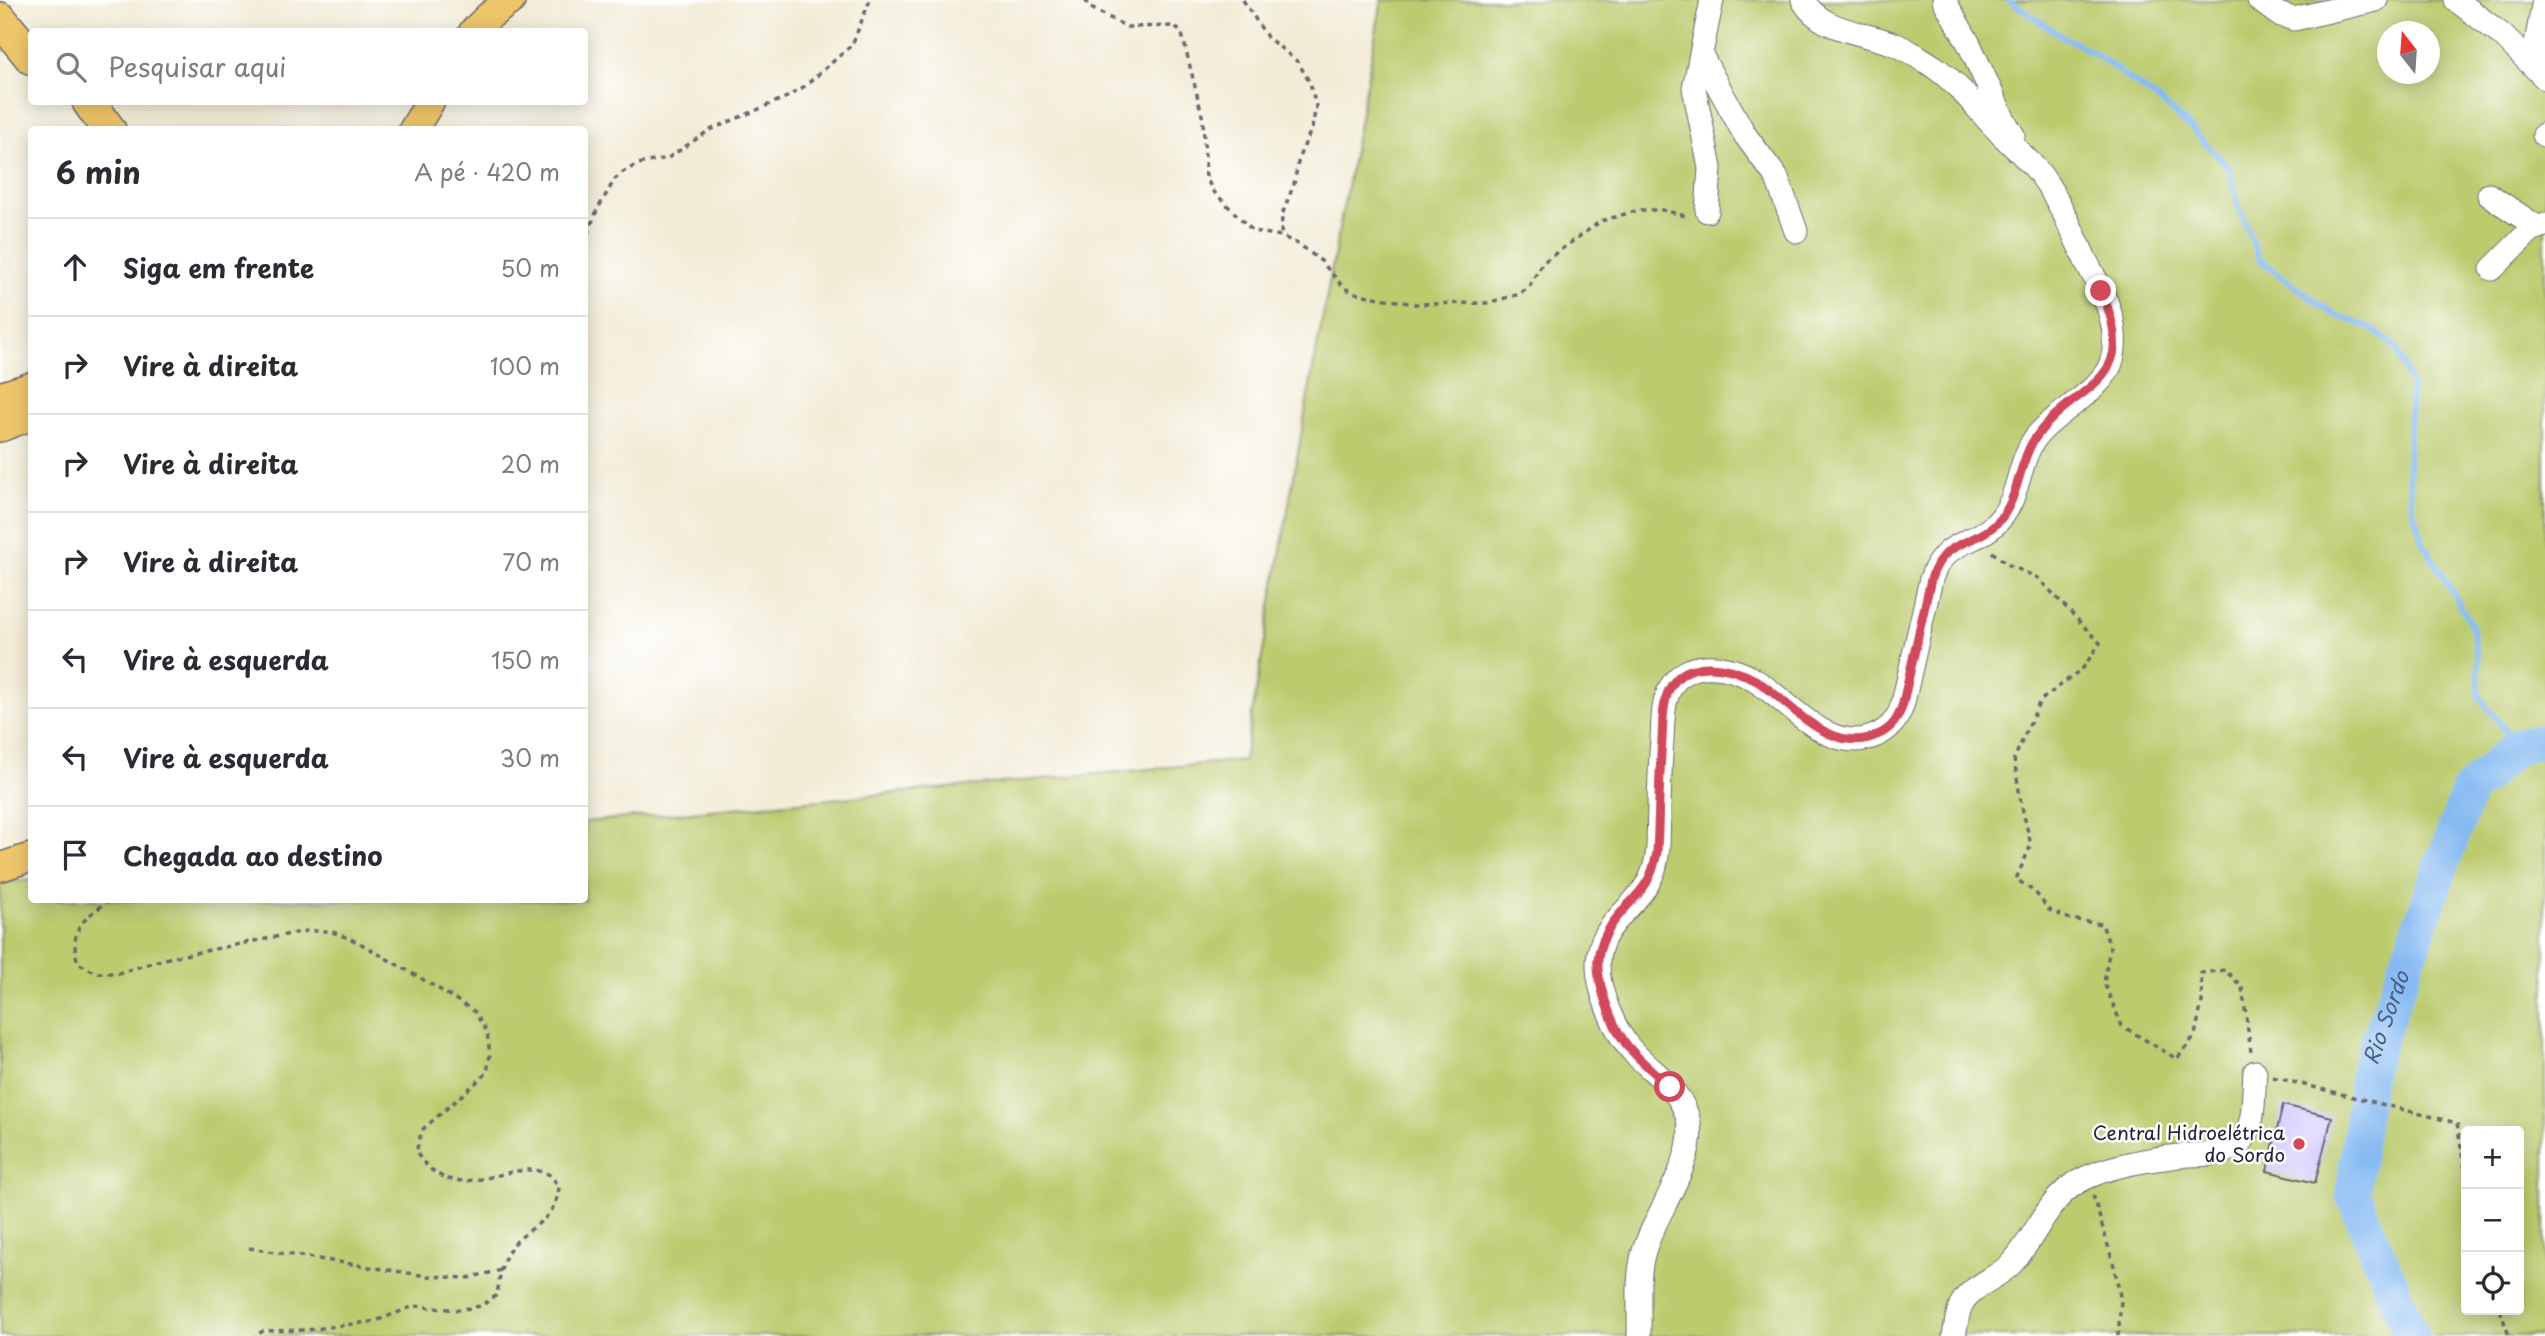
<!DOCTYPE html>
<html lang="pt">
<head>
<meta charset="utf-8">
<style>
	body { margin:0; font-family:"Playpen Sans",sans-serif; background:#f7f7f7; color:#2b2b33 }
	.controls { position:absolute; right:21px; bottom:21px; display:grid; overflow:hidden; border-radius:7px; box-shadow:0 4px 18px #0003 }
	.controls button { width:63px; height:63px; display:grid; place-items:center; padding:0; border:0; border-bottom:2px solid #e1e1e2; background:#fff; color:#2b2b33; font:35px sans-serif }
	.compass { position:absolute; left:2377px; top:21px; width:63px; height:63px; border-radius:50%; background:#fff; box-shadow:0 4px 18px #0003; rotate:343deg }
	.stop { position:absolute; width:21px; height:21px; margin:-16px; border:5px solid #d1495b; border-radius:50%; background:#fff }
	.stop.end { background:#d1495b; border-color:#fff; box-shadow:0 2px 7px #0008 }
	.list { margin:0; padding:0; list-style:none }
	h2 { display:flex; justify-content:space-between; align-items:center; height:91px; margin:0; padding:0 28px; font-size:30px }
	h2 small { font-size:23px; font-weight:400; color:#7c7c81 }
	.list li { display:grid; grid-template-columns:46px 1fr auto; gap:21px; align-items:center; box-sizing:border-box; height:98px; padding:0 28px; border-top:2px solid #e1e1e2 }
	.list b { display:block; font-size:26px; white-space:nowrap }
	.list em { font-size:23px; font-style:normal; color:#7c7c81 }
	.icon { flex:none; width:38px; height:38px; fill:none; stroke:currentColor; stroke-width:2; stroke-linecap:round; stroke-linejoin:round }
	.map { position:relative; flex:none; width:2545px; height:1336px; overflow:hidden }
	.search { position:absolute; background:#fff; box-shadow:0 4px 18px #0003; left:28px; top:28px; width:560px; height:77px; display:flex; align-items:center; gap:18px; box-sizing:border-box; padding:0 24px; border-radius:7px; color:#7c7c81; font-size:26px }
	.panel { position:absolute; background:#fff; box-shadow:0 4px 18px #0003; left:28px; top:126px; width:560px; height:777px; border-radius:7px }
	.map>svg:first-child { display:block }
	.green { fill:#bccb6e; stroke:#6f7654; stroke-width:2; fill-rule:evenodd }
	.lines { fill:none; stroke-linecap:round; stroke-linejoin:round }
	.stream { stroke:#84b9f2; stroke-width:6 }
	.river { stroke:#84b9f2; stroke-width:35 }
	.building { fill:#c4b8fd }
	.minor-casing { stroke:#6b6871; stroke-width:25 }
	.major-casing { stroke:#6b6871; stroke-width:31 }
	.highway-casing { stroke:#6b6871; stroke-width:36 }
	.path { stroke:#6b6871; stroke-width:3.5; stroke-dasharray:5 5; stroke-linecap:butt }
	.minor { stroke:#fff; stroke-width:23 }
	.major { stroke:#eec569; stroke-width:28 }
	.highway { stroke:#eec569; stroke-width:33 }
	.route { stroke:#d1495b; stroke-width:9 }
	.poi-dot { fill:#d1495b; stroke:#fff; stroke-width:2.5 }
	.labels { text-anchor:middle; stroke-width:5; stroke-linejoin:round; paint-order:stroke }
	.poi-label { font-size:19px; fill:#22223b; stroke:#fff; text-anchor:end }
	.water-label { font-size:21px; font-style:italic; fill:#495e84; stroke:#fff }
</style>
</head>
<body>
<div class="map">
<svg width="2545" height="1336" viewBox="0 0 2545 1336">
	<rect width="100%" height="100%" fill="#fff"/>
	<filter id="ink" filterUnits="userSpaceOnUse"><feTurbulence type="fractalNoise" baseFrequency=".0143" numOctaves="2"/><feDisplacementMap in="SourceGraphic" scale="14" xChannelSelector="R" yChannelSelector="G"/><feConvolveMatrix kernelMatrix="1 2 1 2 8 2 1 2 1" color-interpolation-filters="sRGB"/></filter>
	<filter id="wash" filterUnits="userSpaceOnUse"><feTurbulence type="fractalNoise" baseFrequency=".00686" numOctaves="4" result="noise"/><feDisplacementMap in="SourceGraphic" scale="28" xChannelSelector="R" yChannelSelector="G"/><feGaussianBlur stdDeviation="1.57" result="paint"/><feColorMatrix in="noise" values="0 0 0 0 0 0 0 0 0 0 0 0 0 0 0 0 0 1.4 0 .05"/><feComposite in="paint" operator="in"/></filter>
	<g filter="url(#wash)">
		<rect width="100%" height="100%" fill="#f2ebd5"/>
		<path class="green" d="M1382 0H2545V1336H0V883L31 880 32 900H584L585 822 1244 760 1306 407ZM2388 32H2430V74H2388ZM2466 1131H2519V1310H2466Z"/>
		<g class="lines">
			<path class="stream" d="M2009 0 2054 31 2095 54 2160 101 2192 129 2228 166 2238 204 2259 259 2333 314 2371 328 2396 347 2411 385 2408 468 2412 507 2424 544 2471 624 2478 658 2479 696 2517 746"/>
			<path class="river" id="s1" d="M2412 1336 2353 1194 2368 1070 2469 790 2517 746 2545 741"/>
		</g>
		<g id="blocks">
			<path class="building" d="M2283 1105 2332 1117 2315 1183 2267 1171Z"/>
		</g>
	</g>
	<g filter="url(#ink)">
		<use href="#blocks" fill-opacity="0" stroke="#6b6871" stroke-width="2"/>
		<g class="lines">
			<g class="minor-casing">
				<g id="minor">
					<path d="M1944 0 1969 44 2003 118 2013 135"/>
					<path d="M2259 0 2278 14 2294 19 2376 0"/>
					<path d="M2456 0 2502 35 2545 78"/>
					<path d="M1701 55 1745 135 1777 178 1796 231"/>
					<path d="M2532 65 2544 0"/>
					<path d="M2544 135 2545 134"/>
					<path d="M2489 195 2537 227"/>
					<path d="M1707 211 1710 168 1694 88 1712 0"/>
					<path d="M2492 269 2531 230 2545 225"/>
					<path d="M1639 1336C1640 1309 1636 1278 1644 1251 1655 1213 1696 1161 1689 1123 1682 1090 1657 1076 1635 1054 1615 1034 1597 990 1598 962 1599 926 1632 910 1648 883 1654 873 1657 860 1658 848 1659 812 1659 776 1662 740 1663 724 1662 708 1668 693 1683 656 1729 664 1756 681 1790 702 1827 753 1872 737 1889 731 1898 720 1903 703L1931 579C1945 536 1977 547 2000 519 2020 496 2018 461 2036 437 2056 411 2100 393 2111 363 2116 349 2115 331 2111 317 2106 296 2094 277 2085 259 2072 230 2059 200 2041 175 2029 159 2013 147 2000 133 1978 110 1959 84 1933 66 1920 58 1906 48 1891 43 1862 32 1820 31 1803 0"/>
					<path d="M1954 1336C1956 1326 1957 1314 1961 1305 1970 1286 1996 1279 2010 1265 2035 1240 2045 1202 2076 1183 2105 1166 2145 1160 2178 1156 2198 1153 2224 1158 2240 1143 2256 1128 2253 1093 2255 1072"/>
				</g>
			</g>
			<g class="major-casing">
				<g id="major">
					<path d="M473 32 489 16 511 0"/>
					<path d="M413 130 430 102"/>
					<path d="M0 867 32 857"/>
				</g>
			</g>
			<g class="highway-casing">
				<g id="highway">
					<path d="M0 19 32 58"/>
					<path d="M89 102 109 130"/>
					<path d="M0 399 32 389"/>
					<path d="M0 425 32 413"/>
				</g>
			</g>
			<g class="path">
				<path d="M1085 0 1091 8 1127 27 1175 26 1182 34 1203 119 1206 178 1214 192 1253 231 1281 236 1300 245 1321 261 1344 288 1358 294 1414 304 1487 303 1520 294 1530 286 1542 263 1601 221 1639 210H1663L1689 217"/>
				<path d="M1243 0 1267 37 1298 62 1310 83 1316 106 1312 128 1299 157 1294 184 1282 215 1281 236"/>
				<path d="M584 243 597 210 615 179 623 172 638 164 668 158 710 130 787 97 805 86 852 45 870 0"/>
				<path d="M1992 552 2009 565 2038 578 2100 643 2083 668 2040 701 2014 759 2021 803 2031 845 2016 879 2035 892 2049 910 2070 919 2102 924 2110 947 2104 983 2122 1026 2177 1059 2195 1035 2202 1002 2201 973 2225 970 2242 987 2251 1052"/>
				<path d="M110 900C84 918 68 929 78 963L96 973H119L164 959 306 931H330L358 942 434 986 474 1011 487 1032 490 1054 487 1073 422 1130 416 1152C455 1213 509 1155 548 1174 552 1176 556 1183 559 1186 557 1219 534 1223 514 1244 501 1258 500 1277 497 1295L481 1306 458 1310 414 1306 376 1321 307 1330 263 1331 255 1336"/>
				<path d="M2273 1077 2457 1123 2466 1176"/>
				<path d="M2093 1195 2114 1266 2121 1301 2118 1336"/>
				<path d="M249 1248 427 1276 467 1278 502 1270"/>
				<path d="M2500 1310 2509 1336"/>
			</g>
			<use href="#minor" class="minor"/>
			<use href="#major" class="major"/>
			<use href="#highway" class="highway"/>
		</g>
	</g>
	<g class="lines" filter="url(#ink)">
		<path class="route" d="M1670 1087C1655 1072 1636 1059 1624 1041 1611 1023 1596 981 1598 959 1599 946 1605 935 1612 924 1633 895 1650 892 1657 852 1659 815 1659 777 1662 740 1663 724 1662 707 1668 692 1684 656 1729 665 1757 681 1782 697 1803 723 1830 734 1846 741 1862 742 1877 735 1892 729 1899 718 1903 703L1931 579C1944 537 1974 547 1998 522 2018 500 2018 468 2032 443 2071 380 2145 390 2101 291"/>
	</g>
	<circle class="poi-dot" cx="2299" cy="1144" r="7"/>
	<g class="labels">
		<g class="poi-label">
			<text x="2285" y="1140">Central Hidroelétrica<tspan x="2285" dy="22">do Sordo</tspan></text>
		</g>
		<g class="water-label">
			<text dy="7" stroke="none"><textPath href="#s1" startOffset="334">Rio Sordo</textPath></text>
		</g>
	</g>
</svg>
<div class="controls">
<button>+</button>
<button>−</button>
<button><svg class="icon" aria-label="locate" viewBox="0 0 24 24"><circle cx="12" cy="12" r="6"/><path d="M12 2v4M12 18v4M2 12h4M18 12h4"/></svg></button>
</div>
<svg class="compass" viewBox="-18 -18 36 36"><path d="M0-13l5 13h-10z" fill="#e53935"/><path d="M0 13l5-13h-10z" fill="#7c7c81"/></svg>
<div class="stop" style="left:1670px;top:1087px"></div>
<div class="stop end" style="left:2101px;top:291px"></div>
<div class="search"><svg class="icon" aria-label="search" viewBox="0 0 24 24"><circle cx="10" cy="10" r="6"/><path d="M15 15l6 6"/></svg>Pesquisar aqui</div>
<section class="panel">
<h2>6 min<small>A pé · 420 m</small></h2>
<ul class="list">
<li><svg class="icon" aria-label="ahead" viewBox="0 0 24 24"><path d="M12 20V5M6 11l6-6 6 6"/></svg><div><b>Siga em frente</b></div><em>50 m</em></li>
<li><svg class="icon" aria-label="right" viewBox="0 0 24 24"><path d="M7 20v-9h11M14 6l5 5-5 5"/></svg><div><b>Vire à direita</b></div><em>100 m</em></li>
<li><svg class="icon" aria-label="right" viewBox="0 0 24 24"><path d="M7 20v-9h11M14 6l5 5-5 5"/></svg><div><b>Vire à direita</b></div><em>20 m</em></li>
<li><svg class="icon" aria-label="right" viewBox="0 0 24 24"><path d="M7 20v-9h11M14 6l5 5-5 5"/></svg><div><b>Vire à direita</b></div><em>70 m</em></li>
<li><svg class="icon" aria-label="left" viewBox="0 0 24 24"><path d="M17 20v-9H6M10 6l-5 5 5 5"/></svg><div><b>Vire à esquerda</b></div><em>150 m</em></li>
<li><svg class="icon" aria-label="left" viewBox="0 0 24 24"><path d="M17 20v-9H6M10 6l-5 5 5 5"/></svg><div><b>Vire à esquerda</b></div><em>30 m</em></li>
<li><svg class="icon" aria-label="arrive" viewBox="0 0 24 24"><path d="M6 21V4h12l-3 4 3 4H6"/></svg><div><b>Chegada ao destino</b></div></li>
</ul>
</section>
</div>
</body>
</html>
